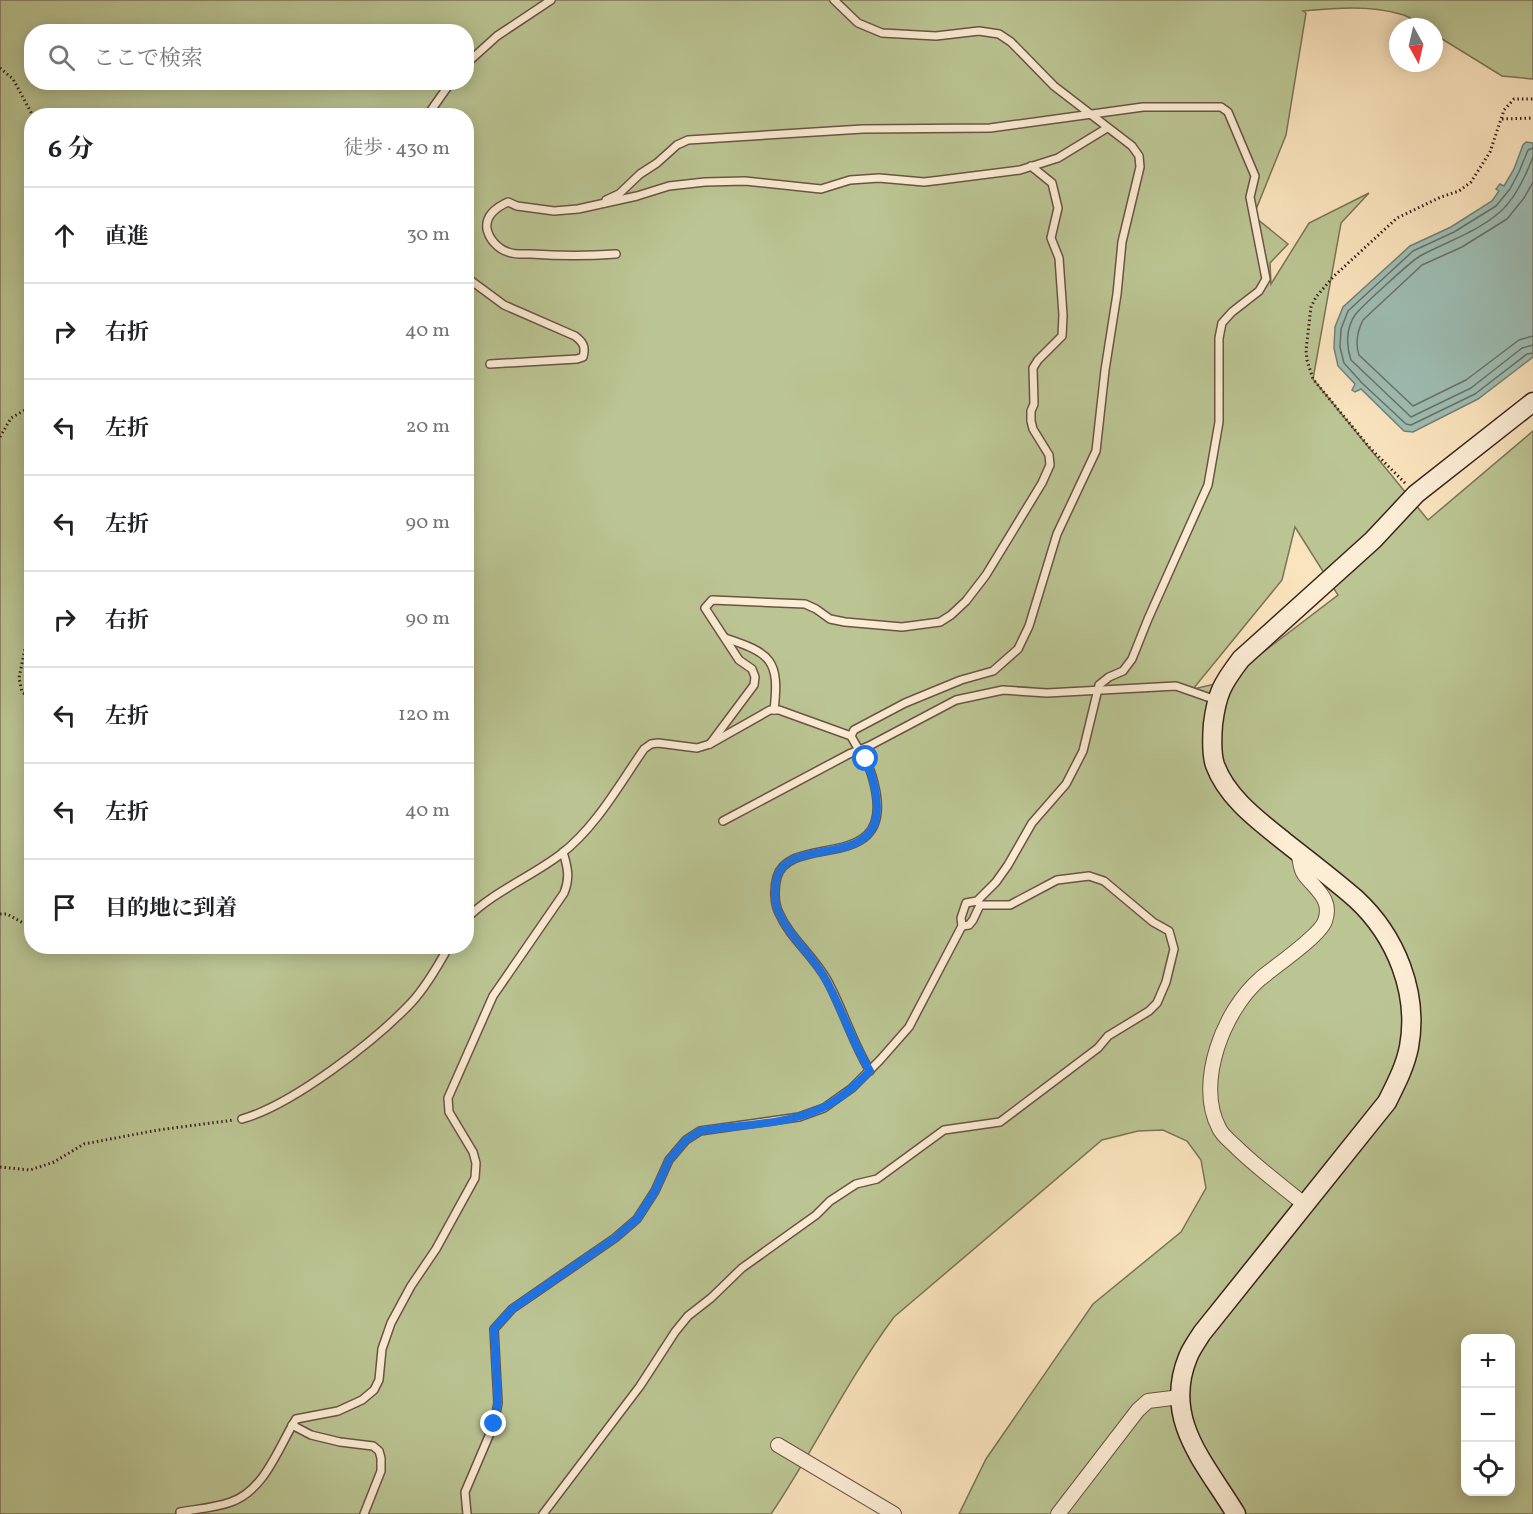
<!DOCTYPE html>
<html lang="ja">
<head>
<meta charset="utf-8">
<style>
	body { margin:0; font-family:Vollkorn,"Noto Serif JP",serif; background:#f2f2f2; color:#202124 }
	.controls { position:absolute; right:18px; bottom:18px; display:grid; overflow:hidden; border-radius:12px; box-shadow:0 3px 15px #0003 }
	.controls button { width:54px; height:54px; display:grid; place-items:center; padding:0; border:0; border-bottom:2px solid #e0e0e0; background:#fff; color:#202124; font:30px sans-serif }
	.compass { position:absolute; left:1389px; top:18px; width:54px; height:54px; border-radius:50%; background:#fff; box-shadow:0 3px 15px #0003; rotate:172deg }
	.stop { position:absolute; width:18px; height:18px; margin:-14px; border:4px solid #1a73e8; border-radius:50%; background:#fff }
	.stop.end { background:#1a73e8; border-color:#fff; box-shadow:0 2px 6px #0008 }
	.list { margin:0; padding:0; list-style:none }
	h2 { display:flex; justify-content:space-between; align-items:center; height:78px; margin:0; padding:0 24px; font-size:26px }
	h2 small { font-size:20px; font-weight:400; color:#757577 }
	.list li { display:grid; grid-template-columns:39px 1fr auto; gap:18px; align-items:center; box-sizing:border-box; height:96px; padding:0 24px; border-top:2px solid #e0e0e0 }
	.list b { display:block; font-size:22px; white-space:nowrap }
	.list em { font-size:20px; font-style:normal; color:#757577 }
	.icon { flex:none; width:33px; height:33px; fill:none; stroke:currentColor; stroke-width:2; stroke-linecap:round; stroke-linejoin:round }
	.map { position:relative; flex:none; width:1533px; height:1514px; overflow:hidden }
	.search { position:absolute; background:#fff; box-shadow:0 3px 15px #0003; left:24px; top:24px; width:450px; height:66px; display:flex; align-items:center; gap:15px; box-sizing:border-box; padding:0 21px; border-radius:24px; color:#757577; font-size:22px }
	.panel { position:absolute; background:#fff; box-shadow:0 3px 15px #0003; left:24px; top:108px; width:450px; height:846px; border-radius:24px }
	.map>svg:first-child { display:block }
	.green { fill:#bbc593; stroke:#7b7457; stroke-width:1.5; fill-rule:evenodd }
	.water { fill:#9ebeb4; stroke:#768077; stroke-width:1.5 }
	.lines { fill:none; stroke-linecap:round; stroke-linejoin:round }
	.shore { stroke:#6c7168; stroke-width:1.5 }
	.lane-casing { stroke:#6b5444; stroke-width:10 }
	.street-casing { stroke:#6b5444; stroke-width:16 }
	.secondary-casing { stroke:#3b241b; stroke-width:21 }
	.path { stroke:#3b241b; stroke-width:3; stroke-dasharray:1.5 3; stroke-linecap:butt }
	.lane { stroke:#fcedd5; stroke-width:7 }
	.street { stroke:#fcedd5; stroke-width:14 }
	.secondary { stroke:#fcedd5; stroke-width:18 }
	.route { stroke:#1a73e8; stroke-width:8 }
</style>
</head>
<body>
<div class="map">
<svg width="1533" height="1514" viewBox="0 0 1533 1514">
	<rect width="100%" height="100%" fill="#fae4be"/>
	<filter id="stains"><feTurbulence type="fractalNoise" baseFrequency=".00333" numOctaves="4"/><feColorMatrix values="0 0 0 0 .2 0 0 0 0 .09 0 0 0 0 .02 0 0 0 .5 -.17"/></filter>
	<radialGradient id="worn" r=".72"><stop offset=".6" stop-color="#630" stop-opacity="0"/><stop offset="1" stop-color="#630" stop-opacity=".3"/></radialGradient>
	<path class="green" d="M0 0H1533V79L1502 76 1434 34V27C1418 27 1414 17 1400 14 1369 5 1335 8 1303 11L1306 13 1286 135 1255 212 1256 218 1288 244 1270 263 1271 284 1309 223 1369 193 1341 223 1313 379 1428 520 1533 431V1514H959L986 1459 1093 1304 1181 1232 1206 1188 1201 1160 1187 1141 1163 1130 1138 1131 1102 1140 894 1317C848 1379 814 1450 771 1514H0ZM32 32H466V82H32ZM32 116H466V946H32ZM1295 527 1338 595 1224 682 1193 689 1282 580ZM1466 1338H1510V1492H1466Z"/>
	<path class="water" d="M1526 142 1533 143V357L1478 399 1413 432 1404 431 1361 389 1355 392 1352 390 1355 384 1338 366 1334 348 1335 327 1343 307 1410 246 1451 227 1492 201 1499 191 1496 189 1500 184 1504 186 1514 169 1523 145Z"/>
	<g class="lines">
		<g class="shore">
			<path d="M1533 148 1528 150 1519 172 1510 189 1496 206 1454 232 1413 251 1348 311 1341 329 1340 347 1344 363 1362 383 1406 424 1411 425 1475 394 1527 354 1533 353"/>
			<path d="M1533 157C1526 175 1515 199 1500 212 1477 232 1446 242 1420 256 1410 262 1361 307 1355 315 1346 328 1346 346 1351 360L1411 417 1471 388 1522 348 1533 345"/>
			<path d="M1533 182 1524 198 1507 219 1462 247 1422 265 1363 320C1357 332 1355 343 1359 355L1413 406 1466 380 1519 340 1533 336"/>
		</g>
		<g class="lane-casing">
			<g id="lane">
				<path d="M834 0 858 23 882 33 936 36 979 31 999 34 1011 42 1054 86 1132 146 1139 156 1140 167 1122 242 1117 294 1105 370 1096 451 1057 534 1029 626 1018 649 993 671 961 680 905 703 854 730 851 736C858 750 868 761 872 776 903 879 791 830 777 877 774 888 774 903 779 913 790 938 813 955 827 980 843 1009 852 1042 870 1071"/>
				<path d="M466 64 497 36 551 0"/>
				<path d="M427 116 451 82"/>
				<path d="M605 203 606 200 619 194 640 174 657 163 677 145 688 140 863 129 990 128 1143 107H1221L1228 112 1255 176 1250 197 1266 279 1259 291 1232 312 1222 323 1219 338V422L1208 485 1148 619 1132 659 1123 671 1109 677 1099 685 1083 751 1066 784 1032 823 1008 865 996 882 977 901 966 903 961 918 962 926 969 925 973 920 980 905 977 901"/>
				<path d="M616 254C588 256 560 256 531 254 524 254 515 255 508 252 498 249 489 239 487 229 485 215 497 207 508 202L517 206 554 211 578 209 637 196 669 186 705 182 745 181 821 189 850 180 879 178 924 182 941 180 1020 170 1058 158 1107 128"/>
				<path d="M466 277 504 305 575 336C583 342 586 347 583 357L577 359 490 364"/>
				<path d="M725 638C771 653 780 660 774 710"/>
				<path d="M710 744 754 685 755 677 752 669 739 660 705 608 712 600 805 604 816 609 830 619 845 622 902 627 940 622 951 615 966 601 986 575 1042 483 1050 465 1049 455 1033 429 1031 421V411L1034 404 1033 368 1038 360 1062 336 1063 315 1059 258 1051 238 1058 208 1052 183 1031 166"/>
				<path d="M723 821 849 754 869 746 956 700 1003 690 1047 693 1176 686 1216 700"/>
				<path d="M466 919C494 891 531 877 561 854 596 827 619 785 644 749L651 744 658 743 697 748 710 744 770 710H779L851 736"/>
				<path d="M242 1119C292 1105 374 1042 411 1003 426 987 438 966 449 946"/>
				<path d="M292 1425 311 1435 340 1442 373 1446 379 1451 381 1458V1471L364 1514"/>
				<path d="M180 1512C196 1509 215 1508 231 1502 265 1490 278 1448 296 1419L338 1411 362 1400 374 1390 379 1380 382 1349 391 1323 411 1286 436 1249 475 1178 476 1163 473 1152 449 1112 448 1098 493 996 564 893C570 878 568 868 563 852"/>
				<path d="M467 1514 465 1492 494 1424 498 1403 494 1329 512 1309 615 1238 637 1219 655 1191 669 1160 686 1140 700 1131 799 1117 824 1108 852 1088 880 1060 909 1027 962 926"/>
				<path d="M543 1514 640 1386 675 1332 688 1316 711 1298 742 1268 816 1215 830 1201 856 1184 877 1179 944 1130 1000 1122 1098 1048 1108 1036 1149 1011 1157 1003 1166 982 1174 949 1169 931 1153 922 1104 881 1089 876 1057 880 1010 905H980"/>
			</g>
		</g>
		<g class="street-casing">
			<g id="street">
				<path d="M1298 852C1300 859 1300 869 1304 874 1315 889 1333 899 1325 921 1320 936 1274 967 1260 979 1224 1010 1195 1083 1219 1128 1222 1135 1229 1140 1234 1145 1256 1167 1281 1185 1304 1204"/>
				<path d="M778 1445 894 1514"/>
				<path d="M1058 1514 1138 1410 1148 1401 1180 1397"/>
			</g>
		</g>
		<g class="secondary-casing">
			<path id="secondary" d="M1236 1514C1206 1464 1162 1420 1188 1357 1191 1349 1197 1341 1202 1333L1387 1102C1396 1084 1405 1067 1409 1047 1419 993 1396 936 1356 899 1333 879 1308 860 1285 842 1259 821 1227 798 1215 765 1211 753 1212 737 1213 724 1217 693 1222 684 1241 659L1373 540 1416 494 1533 402"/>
		</g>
		<g class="path">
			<path d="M0 68 13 79 33 116"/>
			<path d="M1502 119 1533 118"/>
			<path d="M0 437 11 418 32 406"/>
			<path d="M1405 483 1370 448 1313 379 1307 360 1306 350 1311 307 1316 297 1333 277 1397 218 1441 197 1459 191 1471 182 1490 152 1504 110 1514 99H1533"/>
			<path d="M32 614 19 678 22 692 32 699"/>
			<path d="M0 914H7L32 928"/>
			<path d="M0 1167 30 1170 54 1162 84 1144 158 1130 234 1120"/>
		</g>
		<use href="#lane" class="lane"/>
		<use href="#street" class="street"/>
		<use href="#secondary" class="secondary"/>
	</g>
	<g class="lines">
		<path class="route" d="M494 1424 498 1402 494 1329 512 1309 615 1238 637 1219 655 1191 669 1160 686 1140 700 1131C740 1124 784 1126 822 1108 840 1100 856 1085 870 1071 852 1042 842 1009 826 980 813 955 790 938 779 913 774 903 774 888 777 877 792 828 914 885 866 759"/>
	</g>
	<rect width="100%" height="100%" filter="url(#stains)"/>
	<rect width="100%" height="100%" fill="url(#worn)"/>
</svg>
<div class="controls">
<button>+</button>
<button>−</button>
<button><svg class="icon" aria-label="locate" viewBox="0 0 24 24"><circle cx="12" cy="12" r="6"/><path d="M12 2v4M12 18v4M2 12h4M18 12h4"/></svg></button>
</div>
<svg class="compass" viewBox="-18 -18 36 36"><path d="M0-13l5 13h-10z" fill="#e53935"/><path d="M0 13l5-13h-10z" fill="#757577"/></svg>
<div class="stop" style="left:866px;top:759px"></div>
<div class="stop end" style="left:494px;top:1424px"></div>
<div class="search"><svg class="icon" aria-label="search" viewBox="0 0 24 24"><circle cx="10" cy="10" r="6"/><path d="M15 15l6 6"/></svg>ここで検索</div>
<section class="panel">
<h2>6 分<small>徒歩 · 430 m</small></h2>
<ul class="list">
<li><svg class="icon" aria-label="ahead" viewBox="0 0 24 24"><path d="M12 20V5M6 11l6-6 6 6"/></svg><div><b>直進</b></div><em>30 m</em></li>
<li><svg class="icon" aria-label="right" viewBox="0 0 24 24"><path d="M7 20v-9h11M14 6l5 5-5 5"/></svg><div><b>右折</b></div><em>40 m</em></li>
<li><svg class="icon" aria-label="left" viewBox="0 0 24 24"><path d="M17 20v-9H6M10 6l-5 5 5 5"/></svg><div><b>左折</b></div><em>20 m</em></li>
<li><svg class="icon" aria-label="left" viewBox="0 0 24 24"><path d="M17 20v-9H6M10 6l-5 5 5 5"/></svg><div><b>左折</b></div><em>90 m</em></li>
<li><svg class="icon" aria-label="right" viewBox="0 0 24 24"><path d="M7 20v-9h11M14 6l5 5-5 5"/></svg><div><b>右折</b></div><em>90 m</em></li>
<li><svg class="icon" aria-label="left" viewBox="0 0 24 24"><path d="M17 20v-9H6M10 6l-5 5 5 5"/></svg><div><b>左折</b></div><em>120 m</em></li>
<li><svg class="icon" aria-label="left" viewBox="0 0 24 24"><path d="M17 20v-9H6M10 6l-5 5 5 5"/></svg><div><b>左折</b></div><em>40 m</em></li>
<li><svg class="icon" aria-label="arrive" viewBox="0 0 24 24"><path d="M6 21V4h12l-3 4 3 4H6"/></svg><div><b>目的地に到着</b></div></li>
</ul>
</section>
</div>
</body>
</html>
